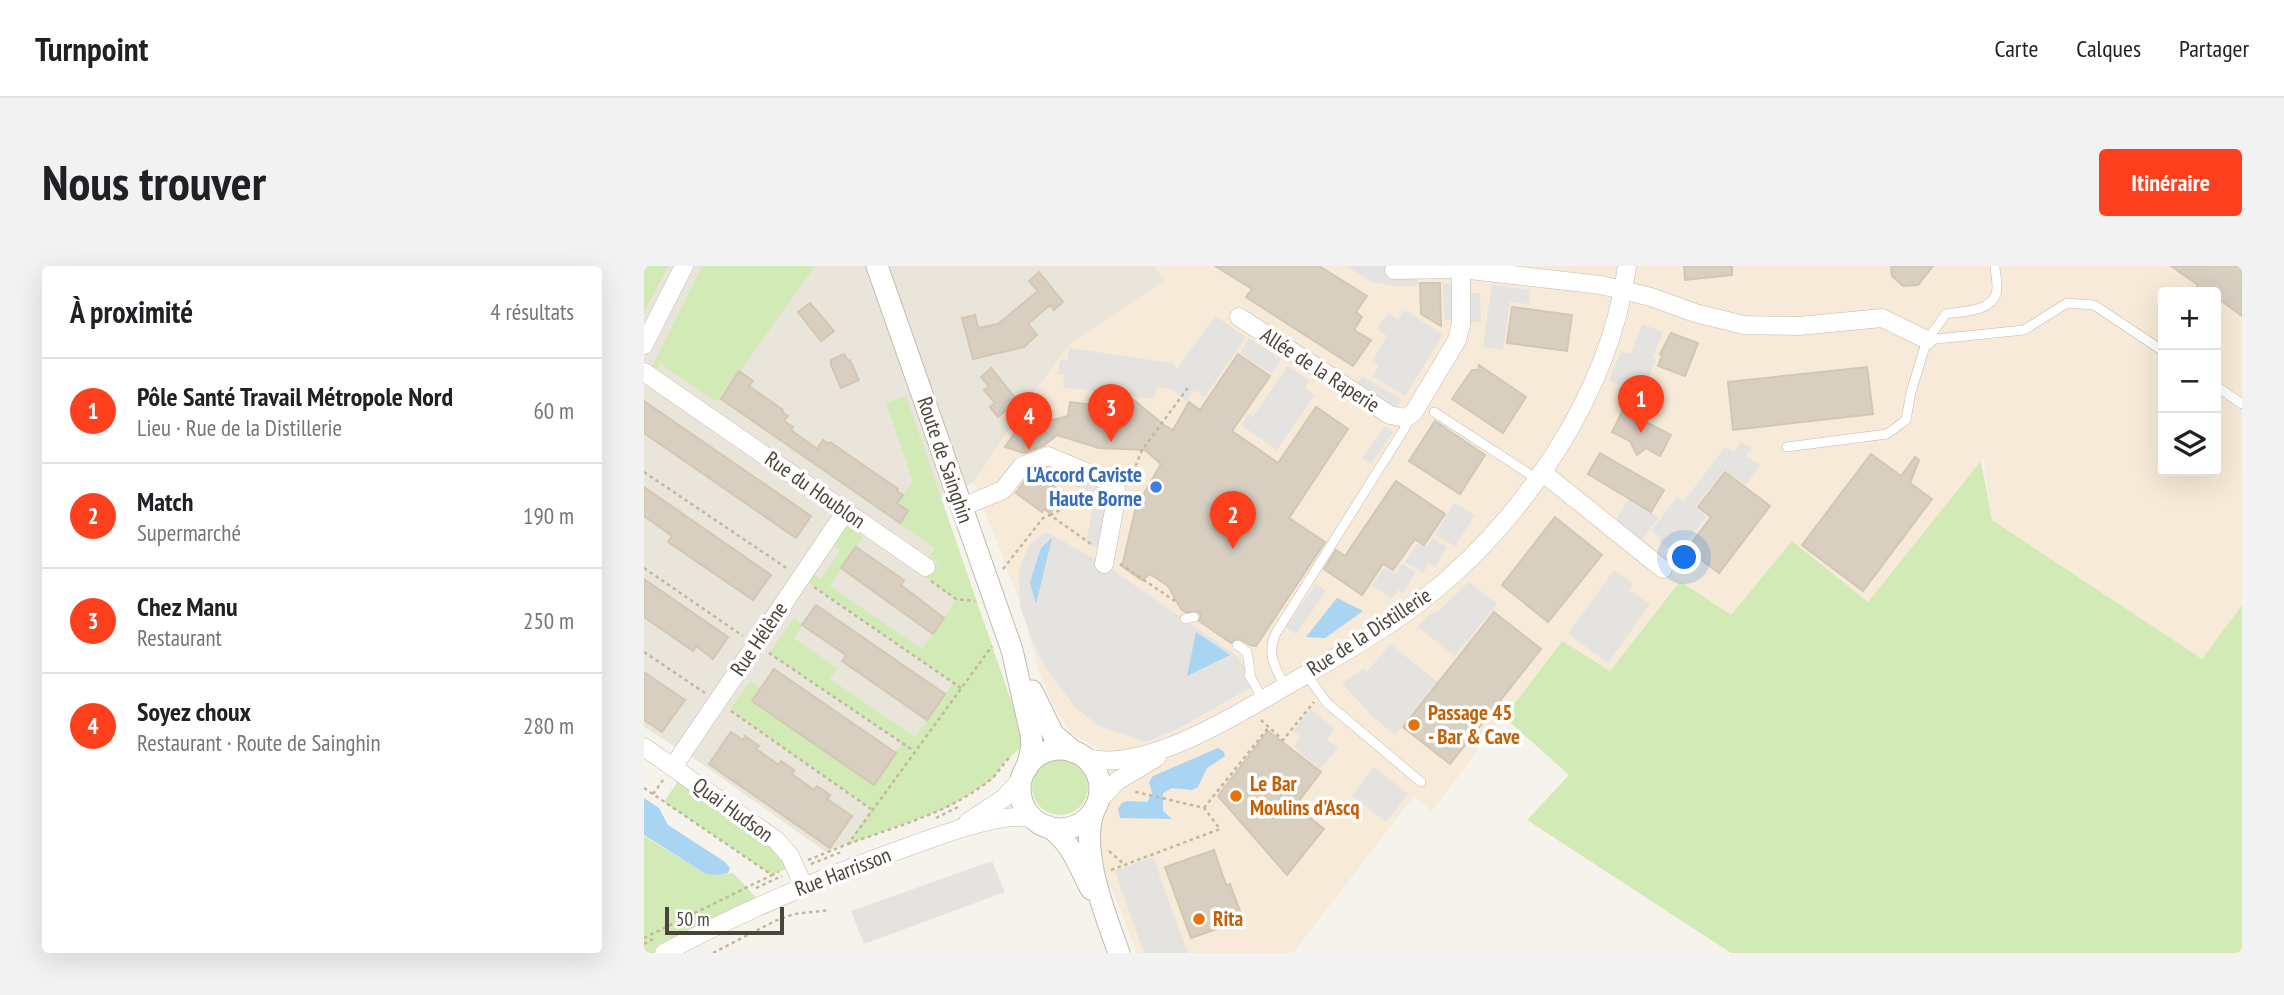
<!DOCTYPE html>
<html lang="fr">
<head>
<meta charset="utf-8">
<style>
	body { margin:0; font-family:"PT Sans Narrow",sans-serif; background:#f2f2f2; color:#202124 }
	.controls { position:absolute; right:21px; top:21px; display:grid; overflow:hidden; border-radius:7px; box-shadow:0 7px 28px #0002 }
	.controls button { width:63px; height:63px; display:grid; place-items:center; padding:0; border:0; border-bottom:2px solid #e0e0e0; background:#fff; color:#202124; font:35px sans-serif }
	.scale { position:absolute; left:21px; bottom:18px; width:119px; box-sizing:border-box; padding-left:7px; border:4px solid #4b4439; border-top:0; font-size:19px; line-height:24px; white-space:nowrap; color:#4b4439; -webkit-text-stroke:5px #fff; paint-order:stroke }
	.you { position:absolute; left:1041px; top:292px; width:24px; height:24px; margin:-18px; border:5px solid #fff; border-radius:50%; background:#1a73e8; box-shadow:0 0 0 10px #1a73e833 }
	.badge { display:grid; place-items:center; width:46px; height:46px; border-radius:50%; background:#fc3f1d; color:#fff; font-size:23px; font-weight:700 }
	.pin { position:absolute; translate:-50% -58px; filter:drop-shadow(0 2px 4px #0008) }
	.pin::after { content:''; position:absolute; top:37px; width:24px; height:21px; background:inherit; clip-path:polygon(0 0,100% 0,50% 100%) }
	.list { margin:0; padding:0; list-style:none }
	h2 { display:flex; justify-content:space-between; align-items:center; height:91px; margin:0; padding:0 28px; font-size:30px }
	h2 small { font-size:23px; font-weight:400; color:#757577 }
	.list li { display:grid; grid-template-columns:46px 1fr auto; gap:21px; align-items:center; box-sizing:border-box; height:105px; padding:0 28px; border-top:2px solid #e0e0e0 }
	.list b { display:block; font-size:26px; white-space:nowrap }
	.list p { margin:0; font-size:23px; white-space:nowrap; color:#757577 }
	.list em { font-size:23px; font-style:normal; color:#757577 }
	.icon { flex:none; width:38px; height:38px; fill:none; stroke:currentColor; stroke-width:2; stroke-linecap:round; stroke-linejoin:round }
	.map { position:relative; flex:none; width:1598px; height:687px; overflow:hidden; border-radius:7px }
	header { display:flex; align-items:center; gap:42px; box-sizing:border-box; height:98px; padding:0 35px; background:#fff; border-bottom:2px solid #e0e0e0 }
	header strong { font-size:33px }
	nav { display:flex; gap:38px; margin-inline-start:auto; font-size:24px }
	.intro { display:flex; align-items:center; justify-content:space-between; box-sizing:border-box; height:168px; padding:0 42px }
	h1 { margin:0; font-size:49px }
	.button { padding:18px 32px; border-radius:7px; background:#fc3f1d; color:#fff; font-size:24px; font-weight:700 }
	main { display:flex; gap:42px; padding:0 42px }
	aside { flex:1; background:#fff; border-radius:7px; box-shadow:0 7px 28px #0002 }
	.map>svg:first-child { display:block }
	.residential { fill:#eae5da }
	.commercial { fill:#f7ead8; fill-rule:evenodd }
	.green { fill:#d2eab5 }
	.parking { fill:#e5e3e0 }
	.water { fill:#a9d4f2 }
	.building { fill:#d8cfc1; stroke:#d3c7b4; stroke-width:2 }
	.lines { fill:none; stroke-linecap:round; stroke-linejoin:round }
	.service-casing { stroke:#c2bbae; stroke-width:10 }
	.minor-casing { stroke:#c2bbae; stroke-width:19 }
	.tertiary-casing { stroke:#c2bbae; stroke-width:23 }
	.path { stroke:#c4b79f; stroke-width:2.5; stroke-dasharray:3.5 3.5; stroke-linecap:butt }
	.service { stroke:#fff; stroke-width:9 }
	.minor { stroke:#fff; stroke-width:18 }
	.tertiary { stroke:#fff; stroke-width:21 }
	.shop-dot { fill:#3f7fe0; stroke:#fff; stroke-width:2.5 }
	.food-dot { fill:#e8710a; stroke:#fff; stroke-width:2.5 }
	.labels { text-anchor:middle; stroke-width:7; stroke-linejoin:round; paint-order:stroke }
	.street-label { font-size:21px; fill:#4b4439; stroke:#fff }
	.shop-label { font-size:21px; font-weight:bold; fill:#366cbe; stroke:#fff; text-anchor:end }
	.food-label { font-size:21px; font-weight:bold; fill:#c56008; stroke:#fff; text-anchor:start }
</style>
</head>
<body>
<header>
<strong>Turnpoint</strong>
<nav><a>Carte</a><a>Calques</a><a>Partager</a></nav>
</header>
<div class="intro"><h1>Nous trouver</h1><a class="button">Itinéraire</a></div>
<main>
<aside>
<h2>À proximité<small>4 résultats</small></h2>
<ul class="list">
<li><span class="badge">1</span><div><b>Pôle Santé Travail Métropole Nord</b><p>Lieu · Rue de la Distillerie</p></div><em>60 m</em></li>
<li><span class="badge">2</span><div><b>Match</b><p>Supermarché</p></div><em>190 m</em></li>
<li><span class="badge">3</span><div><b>Chez Manu</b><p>Restaurant</p></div><em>250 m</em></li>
<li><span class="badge">4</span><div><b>Soyez choux</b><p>Restaurant · Route de Sainghin</p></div><em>280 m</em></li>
</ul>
</aside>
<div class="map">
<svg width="1598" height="687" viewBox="0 0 1598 687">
	<rect width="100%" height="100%" fill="#f6f3ec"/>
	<path class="residential" d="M0 0H510L522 14 426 78 386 132 330 216 297 232 294 238 368 462 308 534 182 586 48 491 0 461Z"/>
	<path class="commercial" d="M510 0H1598V339L1558 393 1347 254 1340 192 1224 336 1087 349 1035 315 966 405 917 375 788 545 770 530 649 687H493L467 620 462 622 449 562 464 531 467 509 460 485 427 468 408 437 395 406 378 342 330 216 387 132 426 78 522 14ZM1519 26H1572V205H1519Z"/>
	<g class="green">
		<path d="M0 0H24L0 47Z"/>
		<path d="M58 0H171L76 133 70 135 17 98 10 108 6 105Z"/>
		<path d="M262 130 375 458 379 480 358 498 349 513 310 538 295 545 204 578 227 543 86 444 106 415 117 423 108 436 229 519 258 477 125 387 150 352 159 358 150 372 193 402 186 413 271 471 309 417 164 316 168 308 177 313 196 284 189 278 202 259 219 271 186 320 278 383 312 334 283 312 294 297 285 291 291 282 256 258 264 245 253 237 269 215 242 137Z"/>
		<path d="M1337 195 1348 254 1558 393 1598 339V687H1087L883 554 925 509 860 451 918 375 966 405 1036 315 1087 349 1148 275 1224 336Z"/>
		<circle cx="416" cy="521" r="28"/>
		<path d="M34 515 131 583 141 597 142 603 128 609 20 536Z"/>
		<path d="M0 570 62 608 76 609 89 607 126 646 13 687H0Z"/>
	</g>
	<g class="parking">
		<path d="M702 0H774V20H751L728 16Z"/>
		<path d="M799 18H809L810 54H800Z"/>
		<path d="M848 19 886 24 885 38 866 36 859 84 839 81Z"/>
		<path d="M825 27H836L837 56H825Z"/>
		<path d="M761 44 799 69 761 130 728 110 735 100 728 95 743 70 733 63 744 47 754 54Z"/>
		<path d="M571 50 602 71 561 131 550 124 543 136 528 123 513 121 510 133 419 121 420 109 414 108 416 94H424L425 82 528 97 533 103Z"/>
		<path d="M998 58 1019 66 1009 91 1012 92 998 128 965 115 977 85 987 88Z"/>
		<path d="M605 72 637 93 628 108 596 87Z"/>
		<path d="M644 100 666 115 661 122 671 129 633 184 597 159 604 148 609 150Z"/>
		<path d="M718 110 758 134 752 143 713 119Z"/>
		<path d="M741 160 749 166 727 198 718 192Z"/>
		<path d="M1097 176 1108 182 1102 190 1116 199 1102 219 1080 204 1051 241 1062 251 1033 289 1015 275 1017 271 1007 265 1033 231 1040 235 1081 181 1090 186Z"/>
		<path d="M404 190 471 218 462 288 442 275 452 230 389 201Z"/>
		<path d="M984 233 1015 251 998 274 972 254Z"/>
		<path d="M810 237 831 249 811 280 791 269Z"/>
		<path d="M402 266 460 298 593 390 610 417 606 422 537 461 503 476 455 460 431 441 403 404 390 380 376 340 375 303 386 278Z"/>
		<path d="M789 272 803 281 791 301 785 297 779 307 761 296 774 277 782 281Z"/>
		<path d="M758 298 772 306 759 327 754 324 748 332 728 320 740 301 752 308Z"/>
		<path d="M970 304 989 318 985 324 1006 338 964 397 924 368Z"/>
		<path d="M825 316 853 338 811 390 774 361 783 350 797 343Z"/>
		<path d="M672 318 682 325 652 368 642 361Z"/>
		<path d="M746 378 794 416 751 469 728 450 698 417 719 403 723 406Z"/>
		<path d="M667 443 691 463 683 473 694 482 676 503 650 481 657 471 649 465Z"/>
		<path d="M730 501 764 528 742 556 708 530Z"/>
		<path d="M510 591 517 614 544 687H500L471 605Z"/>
		<path d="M348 595 361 626 220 678 207 645Z"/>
	</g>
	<g class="water">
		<path d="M408 272 392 338 386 316 397 282Z"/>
		<path d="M693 332 719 345 681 372 662 371Z"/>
		<path d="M552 366 586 389 543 410Z"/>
		<path d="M574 482 580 486 581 490 563 502 554 521 548 524 528 522 519 527V545L528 553 476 552 474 543 478 537 483 535 503 536 508 527 505 516 509 510Z"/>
		<path d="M0 532 15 542 24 559 81 596 86 602 84 607 76 609 62 608 0 569Z"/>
	</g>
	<g class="building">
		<path d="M571 0H675L723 30 712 46 718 51 710 64 727 74 709 100 602 31 608 23Z"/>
		<path d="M1040 0H1088V9L1041 14Z"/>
		<path d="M1247 0H1289L1274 19 1259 20 1248 10Z"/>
		<path d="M1527 0H1598V50L1572 31V26H1548L1554 19Z"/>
		<path d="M395 6 419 36 410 44 406 39 384 58 393 69 380 81 329 93 318 52 331 49 334 62 354 58 394 25 385 15Z"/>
		<path d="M776 17H796L797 60 777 48Z"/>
		<path d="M166 37 190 65 177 75 154 46Z"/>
		<path d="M868 41 928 49 923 85 863 77Z"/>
		<path d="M1027 67 1054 77 1041 110 1014 100 1018 89 1016 88Z"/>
		<path d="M200 88 204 95 206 94 215 114 197 122 187 99V94Z"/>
		<path d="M594 88 626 110 588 165 634 197 672 141 704 163 645 252 681 276 612 380 606 379 594 372 587 377 555 355 557 350 555 346H541L537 343 524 320 506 308 498 314 478 300 492 241 517 198 501 184 455 182 413 169 399 180 380 187 361 181 389 140 401 156 424 150 426 136 476 142 485 130 520 159 529 164 545 136 556 144Z"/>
		<path d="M835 99 882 131 859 167 808 133 828 104H834Z"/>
		<path d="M1223 101 1229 148 1089 164 1084 116Z"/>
		<path d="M347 102 373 134 354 151 346 141 351 137 340 124 345 120 337 111Z"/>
		<path d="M95 105 109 115 105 120 139 144 138 146 144 150 140 155 149 161 147 164 173 183 179 174 185 178 186 176 254 223 253 225 259 229 253 237 264 245 256 257 77 133Z"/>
		<path d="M0 135 167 250 152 272 0 167Z"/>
		<path d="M979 144 1027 169 1016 190 1002 182 993 189 986 175 968 166Z"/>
		<path d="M791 155 841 189 816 228 765 195Z"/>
		<path d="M956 187 1020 224 1007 246 944 208Z"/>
		<path d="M1227 188 1257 210 1271 191 1275 194 1266 217 1288 233 1219 325 1158 279Z"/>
		<path d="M1081 206 1126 240 1075 307 1043 283 1067 251 1054 241Z"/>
		<path d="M391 207 414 223 412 227 417 231 406 247 400 243 398 246 372 227 385 209Z"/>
		<path d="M752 215 801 248 780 279 771 273 749 304 739 298 718 329 680 303 692 284 701 290Z"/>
		<path d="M0 221 127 309 109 334 24 276 28 270 0 250Z"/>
		<path d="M911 251 958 289 904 356 858 319Z"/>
		<path d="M212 281 260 314 257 319 300 352 289 368 197 302Z"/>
		<path d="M0 313 84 371 69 393 52 380 49 385 0 351Z"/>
		<path d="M172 339 301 428 283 454 198 395 202 389 158 359Z"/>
		<path d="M850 346 897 383 806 498 759 461Z"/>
		<path d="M130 403 252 487 230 519 108 435Z"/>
		<path d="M0 406 41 434 18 466 0 454Z"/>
		<path d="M624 465 677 506 651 540 680 563 643 609 574 530Z"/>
		<path d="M87 466 99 474 101 470 115 480 112 483 135 499 137 495 150 504 148 508 170 524 173 520 186 529 183 533 208 550 186 582 65 498Z"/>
		<path d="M570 584 582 619 586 618 599 654 547 672 521 601Z"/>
	</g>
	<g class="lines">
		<g class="service-casing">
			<g id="service">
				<path d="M1283 74 1380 64 1423 37 1450 39 1519 85"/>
				<path d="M1572 120 1598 138"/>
				<path d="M790 146 893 213"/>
				<path d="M1143 181 1243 168 1262 154 1267 126 1283 74 1302 48C1318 45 1346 46 1352 28 1355 20 1351 8 1351 0"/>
				<path d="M541 353 550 351"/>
				<path d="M593 379 603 386 607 412"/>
				<path d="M662 408 683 437 777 516"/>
				<path d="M605 409 619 433"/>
				<path d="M641 421C631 400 622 389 632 367L762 160V152"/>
			</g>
		</g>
		<g class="minor-casing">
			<g id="minor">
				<path d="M750 4 817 3 957 19 1007 31 1051 47 1100 59 1155 60 1238 52 1283 74"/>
				<path d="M595 51 746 149 762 152 770 146 813 74 817 58V0"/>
				<path d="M0 79 40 0"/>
				<path d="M0 106 282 301"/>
				<path d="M898 206 1019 303"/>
				<path d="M318 241 359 224 378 200 404 190 471 218 473 228 460 298"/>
				<path d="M0 481 132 574 146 590 160 621"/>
				<path d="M440 491C490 507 570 462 613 437 668 404 725 375 776 336 877 258 966 129 983 0"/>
				<path d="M29 501 202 245"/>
				<path d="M455 534 473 515 513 491"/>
				<path d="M324 556 360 532 378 512"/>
				<path d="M20 687C100 644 184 609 269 579 297 569 342 552 372 551 379 550 386 552 392 554"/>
			</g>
		</g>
		<g class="tertiary-casing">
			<g id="tertiary">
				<path d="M233 0 368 384 387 468 388 481 383 502"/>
				<path d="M388 425 409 468 430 486"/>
				<circle cx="416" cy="523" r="40"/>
				<path d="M450 544C435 584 461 648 475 687"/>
				<path d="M403 560C426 573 435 600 447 623"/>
			</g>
		</g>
		<g class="path">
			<path d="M0 206 144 303"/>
			<path d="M484 211 488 209 498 184 546 119"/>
			<path d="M406 249 450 228"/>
			<path d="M476 298 534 337"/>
			<path d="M0 302 99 370"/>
			<path d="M359 303 399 252 406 249 447 278"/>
			<path d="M287 315 312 333 331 335"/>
			<path d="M170 321 317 422"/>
			<path d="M0 386 61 427"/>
			<path d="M125 387 270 485"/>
			<path d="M87 445 227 543"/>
			<path d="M617 454 639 474 670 436"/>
			<path d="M0 522 128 609 135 606"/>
			<path d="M9 528 19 514"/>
			<path d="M560 542 624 462"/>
			<path d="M292 552 314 541"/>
			<path d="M204 578C253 560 305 547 346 514 354 508 359 497 367 490"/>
			<path d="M465 585 481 599"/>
			<path d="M164 594 204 578 348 380"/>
			<path d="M167 598 197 586"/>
			<path d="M467 604 576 563 560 542 488 525"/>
			<path d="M112 622 138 610"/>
			<path d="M0 672 128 609"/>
			<path d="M0 678 9 673"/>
			<path d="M69 687 131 655 150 648 186 644"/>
		</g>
		<use href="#service" class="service"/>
		<use href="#minor" class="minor"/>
		<use href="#tertiary" class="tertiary"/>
	</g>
	<circle class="shop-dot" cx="512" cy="221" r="7"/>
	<g class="food-dot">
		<circle cx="770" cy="459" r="7"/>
		<circle cx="592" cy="530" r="7"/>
		<circle cx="555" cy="653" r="7"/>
	</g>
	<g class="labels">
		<g class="street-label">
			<text transform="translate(676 104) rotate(33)" y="7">Allée de la Raperie</text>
			<text transform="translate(301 194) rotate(71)" y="7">Route de Sainghin</text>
			<text transform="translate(171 224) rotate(35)" y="7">Rue du Houblon</text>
			<text transform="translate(725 366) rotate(-33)" y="7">Rue de la Distillerie</text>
			<text transform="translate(115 373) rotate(-56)" y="7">Rue Hélène</text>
			<text transform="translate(89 544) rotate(36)" y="7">Quai Hudson</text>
			<text transform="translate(199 606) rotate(-21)" y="7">Rue Harrisson</text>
		</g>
		<g class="shop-label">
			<text x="498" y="216">L'Accord Caviste<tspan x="498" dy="24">Haute Borne</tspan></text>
		</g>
		<g class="food-label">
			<text x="784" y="454">Passage 45<tspan x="784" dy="24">- Bar &amp; Cave</tspan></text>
			<text x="606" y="525">Le Bar<tspan x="606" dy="24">Moulins d'Ascq</tspan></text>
			<text x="569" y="660">Rita</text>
		</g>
	</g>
</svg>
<div class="controls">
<button>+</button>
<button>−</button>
<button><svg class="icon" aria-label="layers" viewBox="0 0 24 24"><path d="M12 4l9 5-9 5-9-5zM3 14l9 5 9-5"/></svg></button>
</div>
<div class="scale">50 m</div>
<div class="you"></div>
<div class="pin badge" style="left:997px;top:167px">1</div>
<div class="pin badge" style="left:589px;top:283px">2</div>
<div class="pin badge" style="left:467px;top:176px">3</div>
<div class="pin badge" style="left:385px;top:184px">4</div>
</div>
</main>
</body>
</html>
